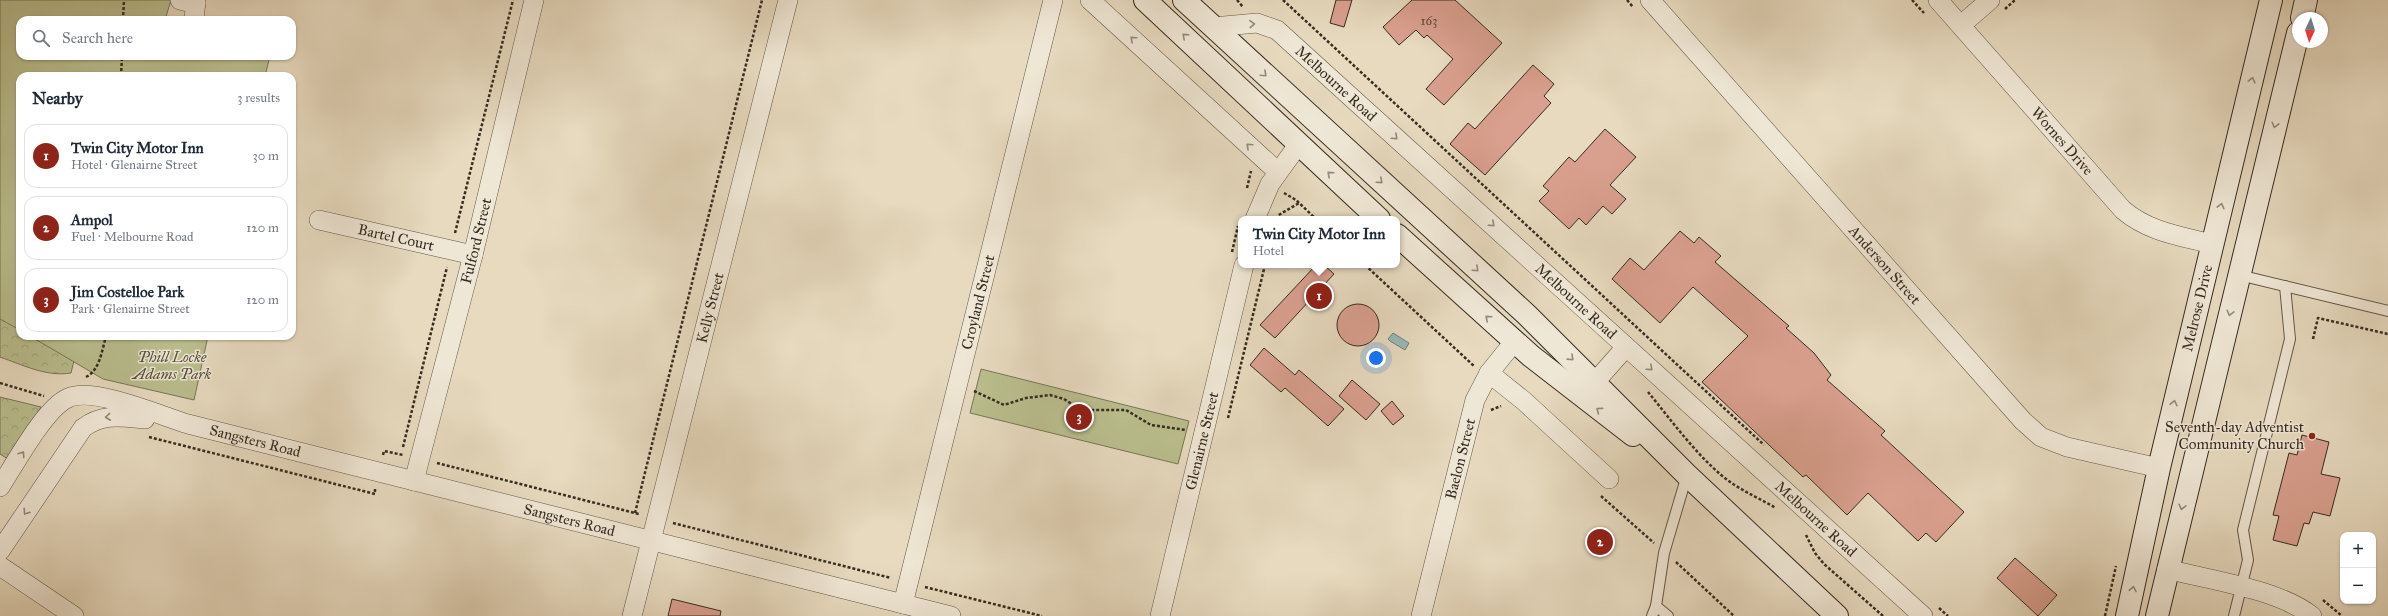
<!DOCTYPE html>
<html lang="en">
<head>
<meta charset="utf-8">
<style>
	body { margin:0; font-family:"IM FELL Great Primer",serif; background:#f6f6f7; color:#1f2937 }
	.controls { position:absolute; right:12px; bottom:12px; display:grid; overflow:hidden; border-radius:8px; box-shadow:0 1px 3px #0004 }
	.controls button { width:36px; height:36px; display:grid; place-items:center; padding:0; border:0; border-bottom:1px solid #e0e1e3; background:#fff; color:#1f2937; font:20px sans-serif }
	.compass { position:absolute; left:2292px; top:12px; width:36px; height:36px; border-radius:50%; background:#fff; box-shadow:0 1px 3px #0004; rotate:184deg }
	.you { position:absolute; left:1376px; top:358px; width:14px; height:14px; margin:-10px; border:3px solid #fff; border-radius:50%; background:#1a73e8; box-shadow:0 0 0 6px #1a73e833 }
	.badge { display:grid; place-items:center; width:26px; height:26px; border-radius:50%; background:#8f2418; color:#fff; font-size:13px; font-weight:700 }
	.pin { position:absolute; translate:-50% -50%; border:2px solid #fff; box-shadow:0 1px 4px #0006 }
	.popup { position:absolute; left:1238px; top:216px; width:162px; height:52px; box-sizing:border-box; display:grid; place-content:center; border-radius:8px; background:#fff; filter:drop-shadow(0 1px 3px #0005); font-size:13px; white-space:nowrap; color:#747a83 }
	.popup b { font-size:15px; color:#1f2937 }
	.popup::after { content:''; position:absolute; left:50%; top:100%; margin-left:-8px; border:8px solid transparent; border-top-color:#fff }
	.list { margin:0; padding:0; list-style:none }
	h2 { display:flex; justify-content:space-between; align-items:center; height:52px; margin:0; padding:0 16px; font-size:17px }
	h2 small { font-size:13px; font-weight:400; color:#747a83 }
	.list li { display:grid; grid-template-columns:26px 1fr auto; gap:12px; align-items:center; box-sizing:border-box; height:64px; margin:0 8px 8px; padding:0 8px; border:1px solid #e0e1e3; border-radius:12px }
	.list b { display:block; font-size:15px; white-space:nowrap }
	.list p { margin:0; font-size:13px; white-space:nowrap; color:#747a83 }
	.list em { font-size:13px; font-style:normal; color:#747a83 }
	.icon { flex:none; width:22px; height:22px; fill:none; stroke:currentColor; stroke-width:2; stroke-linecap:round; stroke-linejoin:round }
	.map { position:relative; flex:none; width:2388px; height:616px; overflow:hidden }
	.search { position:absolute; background:#fff; box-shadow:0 1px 3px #0004; left:16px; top:16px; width:280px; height:44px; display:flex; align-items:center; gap:10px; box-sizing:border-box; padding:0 14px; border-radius:12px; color:#747a83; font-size:15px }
	.panel { position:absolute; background:#fff; box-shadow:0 1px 3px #0004; left:16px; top:72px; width:280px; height:268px; border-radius:12px }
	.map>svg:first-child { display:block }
	.forest { fill:url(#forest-crowns); stroke:#787558 }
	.park { fill:#babe8e; stroke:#787558 }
	.water { fill:url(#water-ripples); stroke:#71817c }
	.building { fill:#daa08f; stroke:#362c21 }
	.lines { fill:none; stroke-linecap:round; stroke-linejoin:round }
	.service-casing { stroke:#625848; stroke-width:12 }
	.minor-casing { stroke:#625848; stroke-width:20 }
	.secondary-casing { stroke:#362c21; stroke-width:24 }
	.path { stroke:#362c21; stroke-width:2.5; stroke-dasharray:3 2; stroke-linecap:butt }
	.service { stroke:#efe7d5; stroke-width:10 }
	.minor { stroke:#efe7d5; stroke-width:19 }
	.secondary { stroke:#efe7d5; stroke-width:22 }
	.oneway { stroke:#928a7b }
	.poi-dot { fill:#8f2418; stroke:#efe7d5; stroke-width:1.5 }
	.labels { text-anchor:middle; stroke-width:3; stroke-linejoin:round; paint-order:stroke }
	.number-label { font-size:13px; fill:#5f493c }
	.street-label { font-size:15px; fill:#362c21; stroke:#efe7d5 }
	.park-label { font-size:15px; font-style:italic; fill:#57503c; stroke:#efe7d5 }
	.poi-label { font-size:15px; fill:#362c21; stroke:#efe7d5; text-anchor:end }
</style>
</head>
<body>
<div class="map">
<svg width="2388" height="616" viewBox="0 0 2388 616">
	<defs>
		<pattern id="forest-crowns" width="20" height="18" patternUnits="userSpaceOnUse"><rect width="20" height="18" fill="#babe8e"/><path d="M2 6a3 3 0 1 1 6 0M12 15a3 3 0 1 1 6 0" fill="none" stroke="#a0a37a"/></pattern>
		<pattern id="water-ripples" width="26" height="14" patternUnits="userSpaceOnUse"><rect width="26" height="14" fill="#98bab8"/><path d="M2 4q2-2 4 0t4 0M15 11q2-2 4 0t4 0" fill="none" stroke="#7d9795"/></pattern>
	</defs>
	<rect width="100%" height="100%" fill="#e7dabf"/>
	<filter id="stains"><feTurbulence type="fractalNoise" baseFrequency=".005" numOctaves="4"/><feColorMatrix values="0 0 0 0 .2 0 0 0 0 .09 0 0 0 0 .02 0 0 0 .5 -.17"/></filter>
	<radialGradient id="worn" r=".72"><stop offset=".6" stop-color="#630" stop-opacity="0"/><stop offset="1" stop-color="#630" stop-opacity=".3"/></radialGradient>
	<g class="forest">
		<path d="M0 277 20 283V336H80L71 373C46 377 23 365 0 357Z"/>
		<path d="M0 397 41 407 8 459 0 454Z"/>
	</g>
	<g class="park">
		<path d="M0 0H171L165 20H20V56H270L265 76H20V330L0 319Z"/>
		<path d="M30 336H208L194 400 103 379Z"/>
		<path d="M981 369 1189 421 1178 464 970 413Z"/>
	</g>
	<path class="water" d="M1393 333 1409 343 1405 350 1390 341 1388 339Z"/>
	<g class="building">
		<path d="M1336 0H1352L1344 27 1330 23Z"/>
		<path d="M1412 0H1455L1502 43 1444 105 1426 89 1453 59 1427 35 1424 38 1416 30 1399 45 1383 27Z"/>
		<path d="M1533 65 1554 84 1544 96 1551 103 1485 175 1450 144 1468 123 1475 129Z"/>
		<path d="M1605 129 1636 157 1610 185 1626 199 1612 214 1603 206 1586 225 1579 218 1569 229 1539 201 1549 191 1543 186 1569 157 1575 162Z"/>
		<path d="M1680 231 1694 243 1699 237 1721 256 1715 262 1789 326 1786 328 1814 353 1831 375 1827 380 1885 431 1881 435 1964 512 1936 542 1926 533 1918 541 1868 493 1847 515 1806 475 1803 477 1702 382 1748 336 1693 287 1660 323 1612 279 1630 258 1644 270Z"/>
		<path d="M1316 265H1324L1334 274 1275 338 1260 325Z"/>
		<circle cx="1358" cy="325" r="21"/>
		<path d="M1264 348 1295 375 1299 370 1344 409 1328 426 1285 388 1281 392 1250 365Z"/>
		<path d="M1352 380 1380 404 1366 420 1339 396Z"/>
		<path d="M1392 401 1404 416 1393 425 1381 411Z"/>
		<path d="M2302 435 2329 442 2321 474 2340 478 2330 516 2313 512 2309 524 2304 523 2297 546 2273 540 2279 516 2273 515 2289 453 2297 455Z"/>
		<path d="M2015 558 2057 595 2038 616 1997 578Z"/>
		<path d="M672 599 721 611 720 616H668Z"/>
	</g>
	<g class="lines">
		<g class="service-casing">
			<g id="service">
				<path d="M2239 275 2388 311"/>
				<path d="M1652 616 1656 606"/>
				<path d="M1668 616 1656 606 1664 553 1687 475"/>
				<path d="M2234 616 2248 560 2243 530 2290 339 2285 286"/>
			</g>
		</g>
		<g class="minor-casing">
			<g id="minor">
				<path d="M180 0 196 4"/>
				<path d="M1090 0 1278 172"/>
				<path id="s1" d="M1650 0 2023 421 2041 437 2067 447 2159 468"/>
				<path id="s2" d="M1938 0 2123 210C2149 232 2180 236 2212 244"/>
				<path d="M194 20 196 0"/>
				<path d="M1961 25 1990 0"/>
				<path id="s3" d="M1213 27 1257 23 1277 30 1923 616"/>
				<path d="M1255 219 1270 184 1298 145"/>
				<path id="s4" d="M319 220 473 255"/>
				<path d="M1489 373 1524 401 1609 479"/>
				<path d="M1595 382 1626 347"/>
				<path id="s5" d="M414 481 473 255 534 0"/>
				<path id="s6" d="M0 487C15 464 45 408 68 398 93 386 161 416 188 424L951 616"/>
				<path d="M0 551 83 428C103 413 122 417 145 419"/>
				<path d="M0 566 74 616"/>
				<path d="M2167 569C2209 580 2278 589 2312 616"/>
				<path id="s7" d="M903 604 1053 0"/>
				<path id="s8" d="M632 616 788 0"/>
				<path id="s9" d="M1160 616 1244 265"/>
				<path id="s10" d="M1421 616 1475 400 1489 373 1514 342"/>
			</g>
		</g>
		<g class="secondary-casing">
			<g id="secondary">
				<path d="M1145 0 1379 219"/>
				<path d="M1184 0 1527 315 1687 475 1837 616"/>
				<path d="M2302 18 2306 0"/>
				<path d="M1397 235 1531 356 1633 435"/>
				<path id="s11" d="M2127 616 2159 468 2271 0"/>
				<path d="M2157 616 2298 33"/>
			</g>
		</g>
		<g class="path">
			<path d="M1237 0 1243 7"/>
			<path d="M1283 0 1764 445"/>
			<path d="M1627 0 1633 7"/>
			<path d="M1912 0 1924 13"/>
			<path d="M2005 9 2015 0"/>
			<path d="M123 20 124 0"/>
			<path d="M121 76 122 56"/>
			<path d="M1247 188 1251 171"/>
			<path d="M1284 193 1296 200 1316 219"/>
			<path d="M1277 219V216L1299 203"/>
			<path d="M455 233 513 0"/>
			<path d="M1232 252 1238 226"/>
			<path d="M1365 265 1474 366"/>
			<path d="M2313 339 2318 318 2388 334"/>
			<path d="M86 377C100 370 102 350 106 336"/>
			<path d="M0 383 44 396"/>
			<path d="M974 391 1004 405 1026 398 1050 395 1064 399 1078 408 1087 410H1126L1151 425 1186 430"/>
			<path d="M1648 392C1672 421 1702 463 1733 484 1747 493 1762 500 1776 508"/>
			<path d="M1491 410 1501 406"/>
			<path d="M1228 418 1265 265"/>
			<path d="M149 437 375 494V489"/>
			<path d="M403 447 447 267"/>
			<path d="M383 455 384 451 403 455"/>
			<path d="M437 463 639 514"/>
			<path d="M1601 496 1654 543"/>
			<path d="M635 513 762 0"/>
			<path d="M673 523 891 578"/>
			<path d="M1806 535 1815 553 1824 564 1883 616"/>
			<path d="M1676 562 1734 616"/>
			<path d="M925 587 1042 616"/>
			<path d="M2323 600 2342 616"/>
			<path d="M1939 608 1948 616"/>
			<path d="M2105 616 2116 566"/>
		</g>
		<use href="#service" class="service"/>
		<use href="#minor" class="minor"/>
		<use href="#secondary" class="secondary"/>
	</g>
	<defs><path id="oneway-chevron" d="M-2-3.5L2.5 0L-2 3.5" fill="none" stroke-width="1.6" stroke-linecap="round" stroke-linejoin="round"/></defs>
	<g class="oneway">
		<use href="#oneway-chevron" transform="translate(1252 24) rotate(-3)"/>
		<use href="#oneway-chevron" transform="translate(1185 36) rotate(-138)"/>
		<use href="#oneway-chevron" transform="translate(1133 39) rotate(-138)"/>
		<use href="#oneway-chevron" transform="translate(1264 74) rotate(43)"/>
		<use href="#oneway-chevron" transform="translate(2252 80) rotate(-76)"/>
		<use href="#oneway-chevron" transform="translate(2275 125) rotate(104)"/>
		<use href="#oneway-chevron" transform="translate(1395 137) rotate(42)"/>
		<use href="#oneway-chevron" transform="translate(1249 146) rotate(-137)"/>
		<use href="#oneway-chevron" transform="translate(1330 174) rotate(-138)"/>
		<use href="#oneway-chevron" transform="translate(1380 181) rotate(42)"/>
		<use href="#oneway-chevron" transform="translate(2221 206) rotate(-76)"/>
		<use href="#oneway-chevron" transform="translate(1492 224) rotate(42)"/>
		<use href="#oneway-chevron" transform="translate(1476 269) rotate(42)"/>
		<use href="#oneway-chevron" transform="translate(2230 313) rotate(104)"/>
		<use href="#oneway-chevron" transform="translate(1488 318) rotate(-138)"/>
		<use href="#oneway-chevron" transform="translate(1571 358) rotate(44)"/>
		<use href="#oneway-chevron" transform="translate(1650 368) rotate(42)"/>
		<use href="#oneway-chevron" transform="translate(2174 403) rotate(-77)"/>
		<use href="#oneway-chevron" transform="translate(1599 410) rotate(-143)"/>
		<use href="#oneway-chevron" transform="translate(108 417) rotate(174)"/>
		<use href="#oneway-chevron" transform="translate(22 454) rotate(-56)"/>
		<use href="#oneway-chevron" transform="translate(2182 507) rotate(104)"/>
		<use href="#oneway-chevron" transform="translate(26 512) rotate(123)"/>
		<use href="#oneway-chevron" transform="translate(2133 589) rotate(-79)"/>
	</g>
	<circle class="poi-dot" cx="2312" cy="436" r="4"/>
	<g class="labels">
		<g class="number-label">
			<text x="1429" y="25">163</text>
		</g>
		<g class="street-label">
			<text dy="5" stroke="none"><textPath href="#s3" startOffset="145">Melbourne Road</textPath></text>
			<text dy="5" stroke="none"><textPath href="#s2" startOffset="188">Wornes Drive</textPath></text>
			<text dy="5" stroke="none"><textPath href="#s4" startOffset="79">Bartel Court</textPath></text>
			<text dy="5" stroke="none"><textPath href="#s5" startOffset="248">Fulford Street</textPath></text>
			<text dy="5" stroke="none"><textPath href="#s1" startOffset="354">Anderson Street</textPath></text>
			<text dy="5" stroke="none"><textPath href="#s3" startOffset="469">Melbourne Road</textPath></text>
			<text dy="5" stroke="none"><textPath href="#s7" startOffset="311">Croyland Street</textPath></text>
			<text dy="5" stroke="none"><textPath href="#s11" startOffset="316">Melrose Drive</textPath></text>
			<text dy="5" stroke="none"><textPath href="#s8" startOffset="318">Kelly Street</textPath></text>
			<text dy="5" stroke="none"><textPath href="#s9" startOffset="180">Glenairne Street</textPath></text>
			<text dy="5" stroke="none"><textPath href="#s6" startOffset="307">Sangsters Road</textPath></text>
			<text dy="5" stroke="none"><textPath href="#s10" startOffset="162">Baelon Street</textPath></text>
			<text dy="5" stroke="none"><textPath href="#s3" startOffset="793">Melbourne Road</textPath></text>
			<text dy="5" stroke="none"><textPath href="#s6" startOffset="631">Sangsters Road</textPath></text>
		</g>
		<g class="park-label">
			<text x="172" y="362">Phill Locke<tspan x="172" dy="17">Adams Park</tspan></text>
		</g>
		<g class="poi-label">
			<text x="2304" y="432">Seventh-day Adventist<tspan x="2304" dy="17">Community Church</tspan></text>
		</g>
	</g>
	<rect width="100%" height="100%" filter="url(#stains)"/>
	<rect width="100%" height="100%" fill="url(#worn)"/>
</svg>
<div class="controls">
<button>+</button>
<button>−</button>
</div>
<svg class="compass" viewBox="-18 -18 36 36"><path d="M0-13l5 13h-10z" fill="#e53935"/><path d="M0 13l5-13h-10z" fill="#747a83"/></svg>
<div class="you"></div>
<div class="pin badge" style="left:1319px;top:296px">1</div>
<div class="popup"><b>Twin City Motor Inn</b>Hotel</div>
<div class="pin badge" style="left:1600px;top:542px">2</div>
<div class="pin badge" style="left:1079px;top:417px">3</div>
<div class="search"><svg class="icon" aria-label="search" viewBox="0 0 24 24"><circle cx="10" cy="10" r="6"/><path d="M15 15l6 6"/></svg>Search here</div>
<section class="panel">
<h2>Nearby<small>3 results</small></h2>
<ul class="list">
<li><span class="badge">1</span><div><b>Twin City Motor Inn</b><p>Hotel · Glenairne Street</p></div><em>30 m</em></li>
<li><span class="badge">2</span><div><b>Ampol</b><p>Fuel · Melbourne Road</p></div><em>120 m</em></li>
<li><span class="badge">3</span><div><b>Jim Costelloe Park</b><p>Park · Glenairne Street</p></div><em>120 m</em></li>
</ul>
</section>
</div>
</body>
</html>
